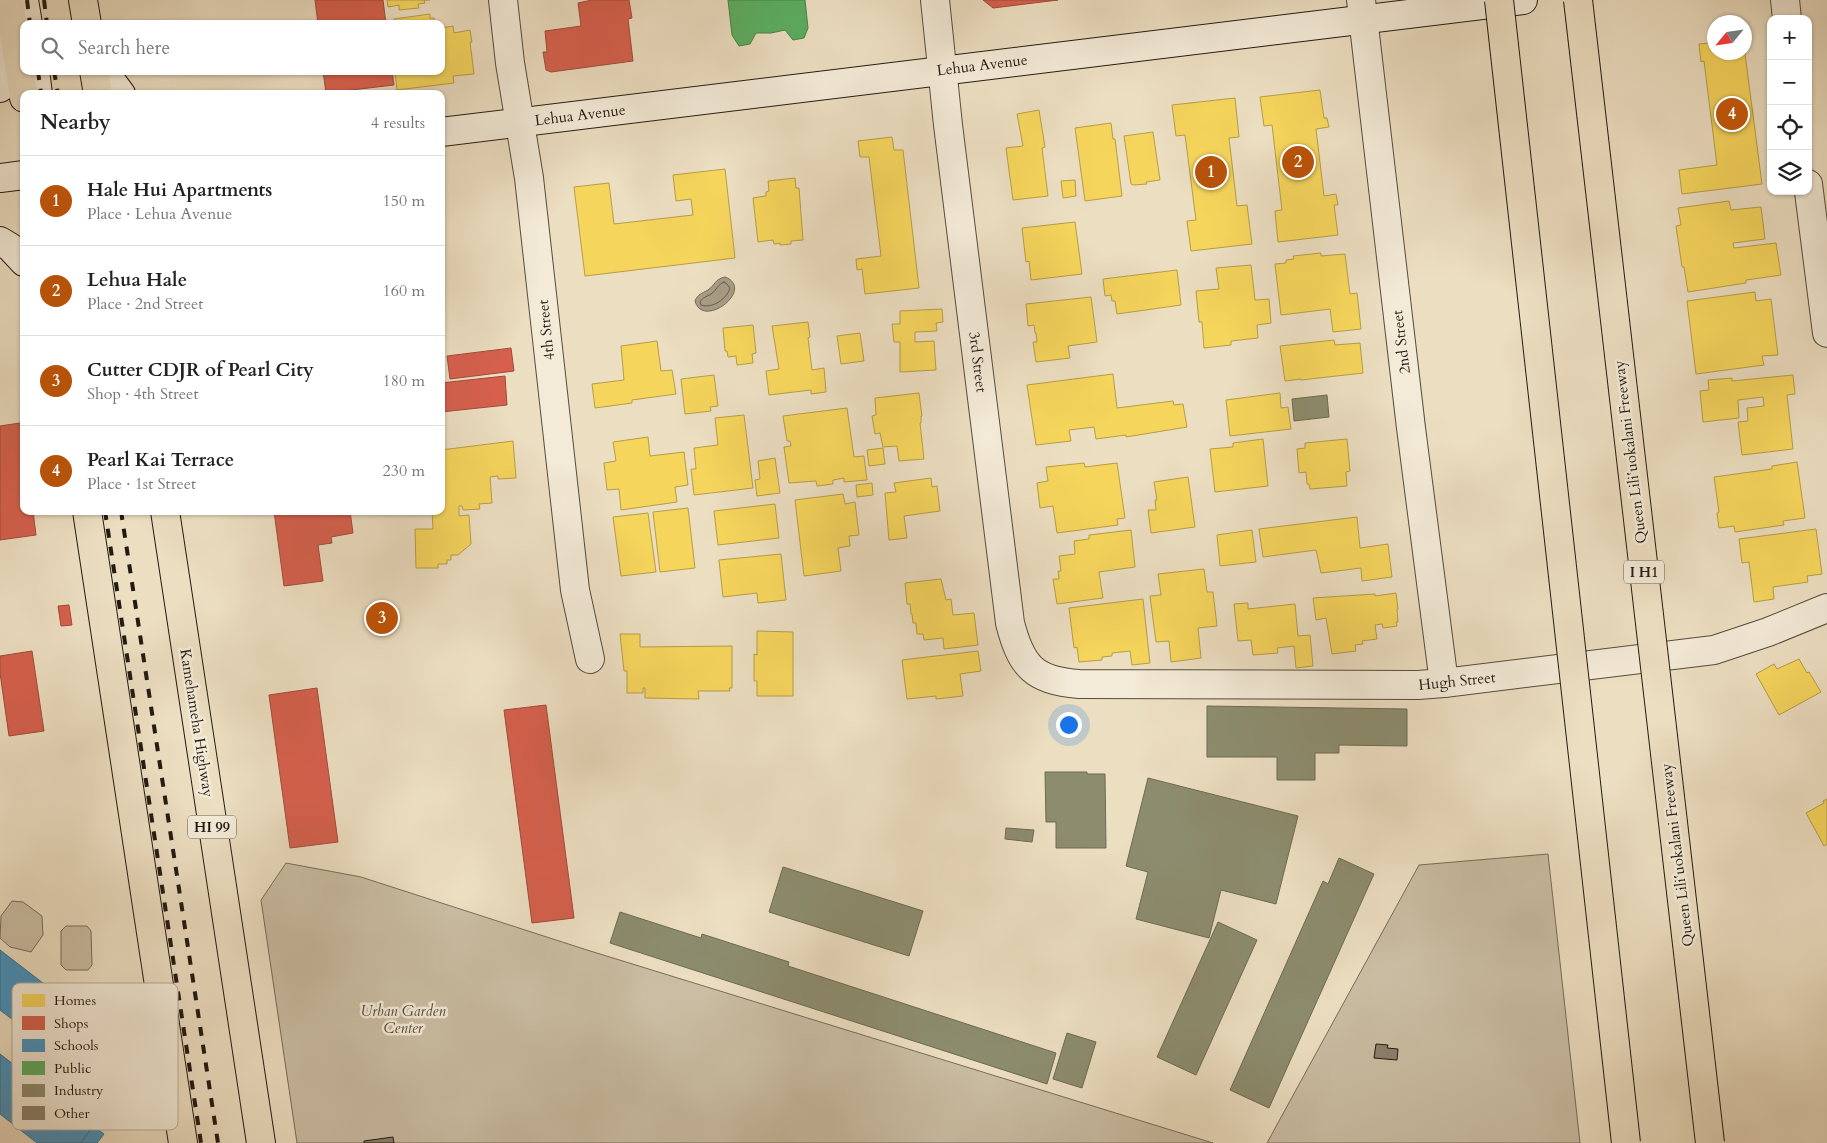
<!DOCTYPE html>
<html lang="en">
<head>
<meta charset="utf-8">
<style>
	body { margin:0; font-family:Cardo,serif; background:#f6f6f6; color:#222 }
	.controls { position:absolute; right:15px; top:15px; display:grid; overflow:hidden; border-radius:10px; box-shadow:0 1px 4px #0004 }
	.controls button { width:45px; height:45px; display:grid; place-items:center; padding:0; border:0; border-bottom:1px solid #e0e0e0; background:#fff; color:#222; font:25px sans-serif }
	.compass { position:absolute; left:1707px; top:15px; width:45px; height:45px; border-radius:50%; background:#fff; box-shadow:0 1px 4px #0004; rotate:241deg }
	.you { position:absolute; left:1068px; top:724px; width:18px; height:18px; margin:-12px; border:4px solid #fff; border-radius:50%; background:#1a73e8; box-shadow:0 0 0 8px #1a73e833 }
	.badge { display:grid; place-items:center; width:32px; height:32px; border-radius:50%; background:#b45309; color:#fff; font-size:16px; font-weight:700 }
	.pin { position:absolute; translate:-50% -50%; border:2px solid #fff; box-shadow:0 1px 5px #0006 }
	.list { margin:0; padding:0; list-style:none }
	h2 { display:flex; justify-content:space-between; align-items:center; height:65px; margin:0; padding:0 20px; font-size:21px }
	h2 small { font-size:16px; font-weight:400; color:#767676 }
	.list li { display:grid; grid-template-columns:32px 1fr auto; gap:15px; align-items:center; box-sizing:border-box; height:90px; padding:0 20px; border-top:1px solid #e0e0e0 }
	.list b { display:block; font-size:19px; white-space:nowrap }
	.list p { margin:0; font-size:16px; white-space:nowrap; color:#767676 }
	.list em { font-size:16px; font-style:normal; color:#767676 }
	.icon { flex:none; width:28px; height:28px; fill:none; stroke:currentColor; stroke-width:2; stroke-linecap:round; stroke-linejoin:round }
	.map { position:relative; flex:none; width:1827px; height:1143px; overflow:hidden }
	.search { position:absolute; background:#fff; box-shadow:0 1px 4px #0004; left:20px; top:20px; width:425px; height:55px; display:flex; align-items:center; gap:12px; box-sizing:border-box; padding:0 18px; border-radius:10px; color:#767676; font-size:19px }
	.panel { position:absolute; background:#fff; box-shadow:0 1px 4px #0004; left:20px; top:90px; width:425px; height:425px; border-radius:10px }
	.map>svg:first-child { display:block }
	.green { fill:#cabda3; stroke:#766c5a }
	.water { fill:#a79c85; stroke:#726857 }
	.homes { fill:#f6d55c; stroke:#b69d46 }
	.shops { fill:#d6604d; stroke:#a04b3b }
	.schools { fill:#4393c3; stroke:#396f8e }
	.public { fill:#5aae61; stroke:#498249 }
	.industry { fill:#8c8c6e; stroke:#6c6a52 }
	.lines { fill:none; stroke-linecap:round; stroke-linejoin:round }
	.shore { stroke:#645c4b; stroke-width:1 }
	.building { fill:#8b806d; stroke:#221b11 }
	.street-casing { stroke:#544c3d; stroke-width:30 }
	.secondary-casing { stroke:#221b11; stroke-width:30 }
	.primary-casing { stroke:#221b11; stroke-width:30 }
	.street { stroke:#f3ead7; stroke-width:28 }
	.secondary { stroke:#f3ead7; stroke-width:28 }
	.primary { stroke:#ecdec1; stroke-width:28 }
	.rail { stroke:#221b11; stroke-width:4; stroke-dasharray:9 9; stroke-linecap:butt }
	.highway-bridge-casing { stroke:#221b11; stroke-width:30; stroke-linecap:butt }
	.highway-bridge { stroke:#ecdec1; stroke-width:28 }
	.labels { text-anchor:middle; stroke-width:5; stroke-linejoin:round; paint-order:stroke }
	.shield { fill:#f3ead7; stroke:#61594c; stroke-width:1 }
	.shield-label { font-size:14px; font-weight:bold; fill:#221b11 }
	.street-label { font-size:15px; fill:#221b11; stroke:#f3ead7 }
	.park-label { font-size:15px; font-style:italic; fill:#544c3d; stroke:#f3ead7 }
	.key { fill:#f3ead7; stroke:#b4ac9c; stroke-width:1 }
	.key-label { font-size:14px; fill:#221b11 }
</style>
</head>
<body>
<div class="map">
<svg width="1827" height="1143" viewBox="0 0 1827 1143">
	<rect width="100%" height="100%" fill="#ecdec1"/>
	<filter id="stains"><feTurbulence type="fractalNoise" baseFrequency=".004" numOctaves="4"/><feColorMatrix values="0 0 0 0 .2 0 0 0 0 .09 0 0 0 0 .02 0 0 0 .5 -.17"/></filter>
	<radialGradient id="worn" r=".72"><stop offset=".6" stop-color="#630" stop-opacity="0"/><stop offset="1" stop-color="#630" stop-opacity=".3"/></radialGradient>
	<g class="green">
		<path d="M1548 854 1580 1143H1267L1419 865Z"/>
		<path d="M286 863 361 877 587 950 1213 1143H297L261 900Z"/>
		<path d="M12 901 23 902 42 916 43 935 31 952 10 947 0 938 1 916Z"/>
		<path d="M66 926H87L91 931 92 965 88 970H66L61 965V931Z"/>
	</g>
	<path class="water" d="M725 277C756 289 703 330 695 301 698 294 701 294 708 290 715 285 715 279 725 277Z"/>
	<g class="homes">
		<path d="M387 0H430H424L425 3 418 4 419 8 399 10V5L388 7Z"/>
		<path d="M430 14V18H434L435 24H395L394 19Z"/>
		<path d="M453 26 454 33 470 30 472 42H470L474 74 453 76 454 83 397 90 395 71H441V28Z"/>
		<path d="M1710 43 1711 49 1714 48V52H1744V46L1762 184 1682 194 1679 170 1717 165 1704 61 1701 62 1699 44Z"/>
		<path d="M1320 90 1324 118H1327L1329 127 1316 129 1324 196 1336 194 1338 205H1334L1338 235 1278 242 1275 211 1282 210 1272 125 1264 126 1260 97Z"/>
		<path d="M1235 98 1239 137 1229 138 1237 206 1247 205 1252 244 1191 251 1187 221 1196 220 1185 135 1176 136 1172 105Z"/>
		<path d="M1039 110 1045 147 1042 148 1048 196 1013 200 1006 148 1023 146 1017 114Z"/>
		<path d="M1111 123 1113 139H1115L1122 196 1085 201 1075 128Z"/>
		<path d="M1153 132 1160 180 1146 182 1147 184 1133 185 1131 184 1124 136Z"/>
		<path d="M892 137 894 150H903L919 288 865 294 862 269 857 270 856 259 881 256 869 157H860L858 141Z"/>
		<path d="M725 169 735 258 585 276 574 187 609 183 614 224 693 215 691 199 676 201 673 175Z"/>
		<path d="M795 178 796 188H799L803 240 791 241V244L780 245V243L774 244 773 240 758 242 753 198 766 196V192L769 191 768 181Z"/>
		<path d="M1075 180 1076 196 1063 198 1061 181Z"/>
		<path d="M1729 201 1731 210 1761 207 1765 239 1733 243 1734 248 1776 243 1781 275 1746 280V283L1688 292 1684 267H1682L1676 226 1681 225 1678 208Z"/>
		<path d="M1075 222 1082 274 1031 280 1029 261 1026 262 1022 228Z"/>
		<path d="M1321 253V256L1345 254 1350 294 1357 293 1361 329 1333 332 1330 309 1281 315 1275 264 1286 263V260L1294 259 1293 256Z"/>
		<path d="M1251 265 1255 300 1269 299 1271 323 1257 325 1258 338 1231 341V345L1204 348 1202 322H1199L1196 291 1219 289 1216 268Z"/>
		<path d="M1177 270 1181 305 1117 314 1115 301H1112L1111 295 1105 296 1103 279Z"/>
		<path d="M1755 292 1756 301 1771 299 1778 355 1762 356 1764 365 1696 374 1687 301Z"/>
		<path d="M1091 297 1097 342 1068 346 1070 358 1036 362 1033 342H1037L1036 333H1035L1034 325 1028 326 1026 304Z"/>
		<path d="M942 309 943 322 936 323 937 331 915 332V342L934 341 936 370 900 372V342H894L892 324H900V311Z"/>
		<path d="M808 322 810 337 808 338 812 370 824 368 826 392 811 394V390L769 395 766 371 779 369 772 326Z"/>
		<path d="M753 325 756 353 752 354 753 363 737 365 736 356 728 357 727 351H725L723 328Z"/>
		<path d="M860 333 864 361 841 364 837 336Z"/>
		<path d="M1334 340 1335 345 1360 343 1363 373 1301 380V379L1285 381 1280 346Z"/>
		<path d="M657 341 661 371 672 370 676 394 632 400V403L595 408 592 384 624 380 621 346Z"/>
		<path d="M1113 374 1117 408 1173 401 1174 405 1183 404 1187 427 1126 437V435L1096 439 1094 427 1069 430 1071 441 1036 445 1027 385Z"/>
		<path d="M714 375 718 406 710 407 711 411 685 414 681 379Z"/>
		<path d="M1793 375 1795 394 1787 395 1793 449 1742 455 1738 422 1748 421 1747 408 1764 406 1763 397 1738 400 1739 418 1703 422 1700 391 1709 390 1708 380 1732 378V381Z"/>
		<path d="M919 393 922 416H921V423H920L924 459 899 461 897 446 883 447 880 433 875 434 872 416 876 415 875 398Z"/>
		<path d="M1280 393 1281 408 1288 407 1291 429 1230 436 1226 400Z"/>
		<path d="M847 408 854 457 864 456 867 480 844 482V478L833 480V484L817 486 816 481 789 483 784 447 791 446 790 441H787L783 416Z"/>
		<path d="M744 415 753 488 694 495 691 469H696L694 448 718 445 715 418Z"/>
		<path d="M648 437 650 456 684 452 688 485 675 487 677 502 621 510 619 489 607 490 604 463 616 461 613 442Z"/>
		<path d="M1263 439 1268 486 1215 492 1210 449 1233 447V443Z"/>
		<path d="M1347 439 1350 471 1346 472 1347 486 1310 489 1309 484H1307L1306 472 1299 473 1297 449 1305 448V443Z"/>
		<path d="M513 441 516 478 498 479V476L490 477 492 503 479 504 480 509 463 510 462 506H459V516L469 515 471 544 458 555H451V560H447V564H438V568H416L415 529H433L432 511H441V450Z"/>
		<path d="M883 448 885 464 869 466 867 450Z"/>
		<path d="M775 458 780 493 757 496 755 480 760 479 758 461Z"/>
		<path d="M1797 462 1805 518 1783 521 1784 525 1735 532 1734 526 1719 528 1717 513 1719 512 1714 477 1772 469V466Z"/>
		<path d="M1084 463 1085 467 1117 463 1125 518 1117 519 1118 525 1057 533 1053 506 1040 508 1037 483 1048 481 1046 467Z"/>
		<path d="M1188 477 1195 527 1151 533 1148 510H1156L1155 500H1157L1154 482Z"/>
		<path d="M931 478 932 487 937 486 940 511 904 516 907 538 889 540 885 493 896 492 894 483Z"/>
		<path d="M872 483 873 495 857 497 856 485Z"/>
		<path d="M843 494 845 504 855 502 859 535 849 536 850 546 838 548 841 571 804 576 795 500Z"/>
		<path d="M775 504 779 538 718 545 714 511Z"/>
		<path d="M688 508 695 568 660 572 653 512Z"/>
		<path d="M648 513 656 572 621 576 613 517Z"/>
		<path d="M1357 517 1360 548 1388 544 1392 577 1362 581 1361 568 1321 573 1316 550 1263 557 1259 529Z"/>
		<path d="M1816 529 1822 574 1807 576 1808 582 1773 587 1774 599 1754 602 1749 562 1742 563 1739 539Z"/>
		<path d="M1131 530 1135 567 1099 572 1103 598 1057 604 1053 579H1059L1058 571H1061L1059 556 1075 554 1074 541 1089 539V535Z"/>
		<path d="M1252 530 1256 562 1220 566 1217 535Z"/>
		<path d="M781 554 786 600 758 603 757 593 723 597 719 560Z"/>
		<path d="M1204 569 1207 592H1213L1217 626 1198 628 1201 658 1171 662 1169 641 1156 642 1150 596 1161 595 1158 574Z"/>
		<path d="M941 579 946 600 951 599 953 615 974 613 978 645 944 649 943 638 924 640 923 634H917L916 623H913L912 614H911L910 604H907L905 583Z"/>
		<path d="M1396 593 1398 609H1397L1398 622H1396L1397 626 1383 628 1382 624 1375 625 1377 639 1362 641 1363 644 1355 645 1356 651 1332 654 1326 618 1316 620 1313 598 1375 594V596Z"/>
		<path d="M1143 599 1150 663 1132 665 1130 651 1112 653V656L1102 657V660L1079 662 1077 647 1074 648 1069 608Z"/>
		<path d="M1248 603V609L1295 604 1298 636 1310 635 1313 666 1296 668 1294 646 1277 648 1278 653 1253 655 1251 640 1238 641 1234 604Z"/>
		<path d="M757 631 793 632V696H757V681H754V654L757 655Z"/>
		<path d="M620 634H640V647L732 646V688H729L730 691H698L699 699 645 698V688H643V693H627V671H624Z"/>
		<path d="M978 651 981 671 960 674 963 696 936 699V696L907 699 902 660Z"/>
		<path d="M1799 659 1807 673 1809 672 1821 692 1779 715 1756 674 1774 664 1777 669Z"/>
		<path d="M1827 799V844L1824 846 1806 813 1824 803 1823 801Z"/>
	</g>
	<g class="shops">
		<path d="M315 0H383L386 24H318Z"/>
		<path d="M629 0 632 18 628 19 633 61 551 72 546 70 543 52H547L545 31 581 26 578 3 592 0Z"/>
		<path d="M983 0H1058L993 8Z"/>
		<path d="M323 71H392L394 85 326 93Z"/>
		<path d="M511 348 514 371 450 379 447 356Z"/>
		<path d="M505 376 507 405 441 412V383Z"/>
		<path d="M20 423 24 449V511H33L36 535 0 540V426Z"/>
		<path d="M274 511H350L353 533 331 537 332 543 318 545 323 581 284 586Z"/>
		<path d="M69 605 72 625 61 626 58 606Z"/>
		<path d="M32 651 44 731 9 736 0 673V656Z"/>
		<path d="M317 688 338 842 290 848 269 695Z"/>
		<path d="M546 705 574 918 532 923 504 710Z"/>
	</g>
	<g class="schools">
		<path d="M0 950 117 1040 89 1078 0 1010Z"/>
		<path d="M0 1054 93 1126 81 1143H37L0 1114Z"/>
		<path d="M93 1126 104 1134 97 1143H81Z"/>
	</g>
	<path class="public" d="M728 0H805L808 28 804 38 793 40 785 30 771 33H756L750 44 739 46 732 35Z"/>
	<g class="industry">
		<path d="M1327 395 1329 417 1294 421 1292 399Z"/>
		<path d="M1207 706 1407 709V746L1339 745V753H1315V780H1277V757H1207Z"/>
		<path d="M1045 772H1087V774H1105L1106 848H1056V822H1046Z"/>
		<path d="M1148 778 1298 816 1276 904 1221 890 1209 938 1136 919 1148 872 1126 866Z"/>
		<path d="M1006 828 1034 830 1032 842 1005 839Z"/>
		<path d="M1339 858 1374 874 1269 1108 1230 1090 1323 881 1328 884Z"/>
		<path d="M783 867 923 911 909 956 769 912Z"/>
		<path d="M620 912 701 938 702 934 789 962 788 966 1056 1053 1047 1084 610 943Z"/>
		<path d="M1218 922 1257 940 1196 1075 1157 1057Z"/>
		<path d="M1067 1033 1096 1042 1082 1088 1053 1079Z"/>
	</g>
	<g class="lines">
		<path class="shore" d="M724 282 727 284 730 288C727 299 712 309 701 305L700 302C703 297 706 297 711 294 717 290 717 285 724 282Z"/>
	</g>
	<g class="building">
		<path d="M1376 1044 1388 1045 1387 1048 1398 1049 1397 1060 1374 1058Z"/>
		<path d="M393 1137 394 1143H364V1141Z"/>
	</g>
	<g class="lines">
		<g class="street-casing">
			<g id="street">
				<path d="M503 0 510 63 529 178 575 590 590 659"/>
				<path d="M935 0 948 125 1010 623C1021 666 1034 681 1079 684L1418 685 1444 683 1714 650 1768 632 1827 608"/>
				<path d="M1361 0 1411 428 1444 683"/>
				<path d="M1785 0 1787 19"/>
				<path d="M1808 184 1827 333"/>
			</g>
		</g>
		<g class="secondary-casing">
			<g id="secondary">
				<path d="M24 0 28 24"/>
				<path d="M35 71 38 94"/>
				<path d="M104 71 121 94"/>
				<path d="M0 88 14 35"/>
				<path d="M441 132 1523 0"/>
				<path d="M0 178 24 175"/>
				<path d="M0 241 10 247 24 262"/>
			</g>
		</g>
		<g class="primary-casing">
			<g id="primary">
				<path d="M9 0 24 98"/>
				<path d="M83 0 87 24"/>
				<path d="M94 71 98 94"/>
				<path d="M87 511 183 1143"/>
				<path d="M165 511 261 1143"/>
			</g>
		</g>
		<use href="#street" class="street"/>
		<use href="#secondary" class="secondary"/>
		<use href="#primary" class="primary"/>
		<g class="rail">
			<path d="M27 0 30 24"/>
			<path d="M44 0 47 24"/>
			<path d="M38 71 41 94"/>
			<path d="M54 71 58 94"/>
			<path d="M105 511 201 1143"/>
			<path d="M121 511 218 1143"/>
		</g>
		<g class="highway-bridge-casing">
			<g id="highway-bridge">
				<path d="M1499 0 1626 1143"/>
				<path d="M1578 0 1710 1143"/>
			</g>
		</g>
		<use href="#highway-bridge" class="highway-bridge"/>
	</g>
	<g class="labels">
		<g class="shield">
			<rect x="1624" y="560.5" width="40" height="23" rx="4"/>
			<rect x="188" y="815.5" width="48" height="23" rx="4"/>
		</g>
		<g class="shield-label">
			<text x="1644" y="577">I H1</text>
			<text x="212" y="832">HI 99</text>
		</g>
		<g class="street-label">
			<text transform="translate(982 65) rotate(-7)" y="5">Lehua Avenue</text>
			<text transform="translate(580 115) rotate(-7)" y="5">Lehua Avenue</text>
			<text transform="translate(546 330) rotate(-96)" y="5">4th Street</text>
			<text transform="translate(1401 342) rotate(-97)" y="5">2nd Street</text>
			<text transform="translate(978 362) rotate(83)" y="5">3rd Street</text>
			<text transform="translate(1630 452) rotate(-97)" y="5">Queen Liliʻuokalani Freeway</text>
			<text transform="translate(1457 681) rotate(-6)" y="5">Hugh Street</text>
			<text transform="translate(197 723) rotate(81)" y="5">Kamehameha Highway</text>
			<text transform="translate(1677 855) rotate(-97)" y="5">Queen Liliʻuokalani Freeway</text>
		</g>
		<g class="park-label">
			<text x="403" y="1016">Urban Garden<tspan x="403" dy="17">Center</tspan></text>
		</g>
	</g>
	<rect x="12" y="983" width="166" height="147" rx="8" class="key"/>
	<rect x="22" y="994" width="23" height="13" fill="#f6d55c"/>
	<rect x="22" y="1016" width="23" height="14" fill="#d6604d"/>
	<rect x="22" y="1039" width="23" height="13" fill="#4393c3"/>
	<rect x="22" y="1061" width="23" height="14" fill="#5aae61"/>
	<rect x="22" y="1084" width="23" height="13" fill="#8c8c6e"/>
	<rect x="22" y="1106" width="23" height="14" fill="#8b806d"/>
	<g class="key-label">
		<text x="54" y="1005">Homes</text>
		<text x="54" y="1028">Shops</text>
		<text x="54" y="1050">Schools</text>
		<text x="54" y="1073">Public</text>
		<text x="54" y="1095">Industry</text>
		<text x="54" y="1118">Other</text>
	</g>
	<rect width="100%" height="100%" filter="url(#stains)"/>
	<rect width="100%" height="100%" fill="url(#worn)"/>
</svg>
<div class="controls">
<button>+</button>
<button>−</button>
<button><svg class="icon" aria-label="locate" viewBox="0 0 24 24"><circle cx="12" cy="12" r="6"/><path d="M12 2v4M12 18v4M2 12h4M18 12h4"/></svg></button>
<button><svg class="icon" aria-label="layers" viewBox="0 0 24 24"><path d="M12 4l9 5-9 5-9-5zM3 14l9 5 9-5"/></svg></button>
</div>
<svg class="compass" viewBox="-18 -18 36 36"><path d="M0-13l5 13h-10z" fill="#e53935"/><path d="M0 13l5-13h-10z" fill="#767676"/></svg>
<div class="you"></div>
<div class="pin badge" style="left:1211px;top:172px">1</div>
<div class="pin badge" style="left:1298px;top:162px">2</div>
<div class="pin badge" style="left:382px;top:618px">3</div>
<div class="pin badge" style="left:1732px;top:114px">4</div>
<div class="search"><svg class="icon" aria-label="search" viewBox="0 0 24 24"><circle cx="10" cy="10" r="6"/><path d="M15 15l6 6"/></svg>Search here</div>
<section class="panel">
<h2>Nearby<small>4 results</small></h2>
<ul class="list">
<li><span class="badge">1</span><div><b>Hale Hui Apartments</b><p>Place · Lehua Avenue</p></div><em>150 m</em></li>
<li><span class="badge">2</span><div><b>Lehua Hale</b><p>Place · 2nd Street</p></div><em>160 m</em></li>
<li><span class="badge">3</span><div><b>Cutter CDJR of Pearl City</b><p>Shop · 4th Street</p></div><em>180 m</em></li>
<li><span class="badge">4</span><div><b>Pearl Kai Terrace</b><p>Place · 1st Street</p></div><em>230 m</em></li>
</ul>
</section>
</div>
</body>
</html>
